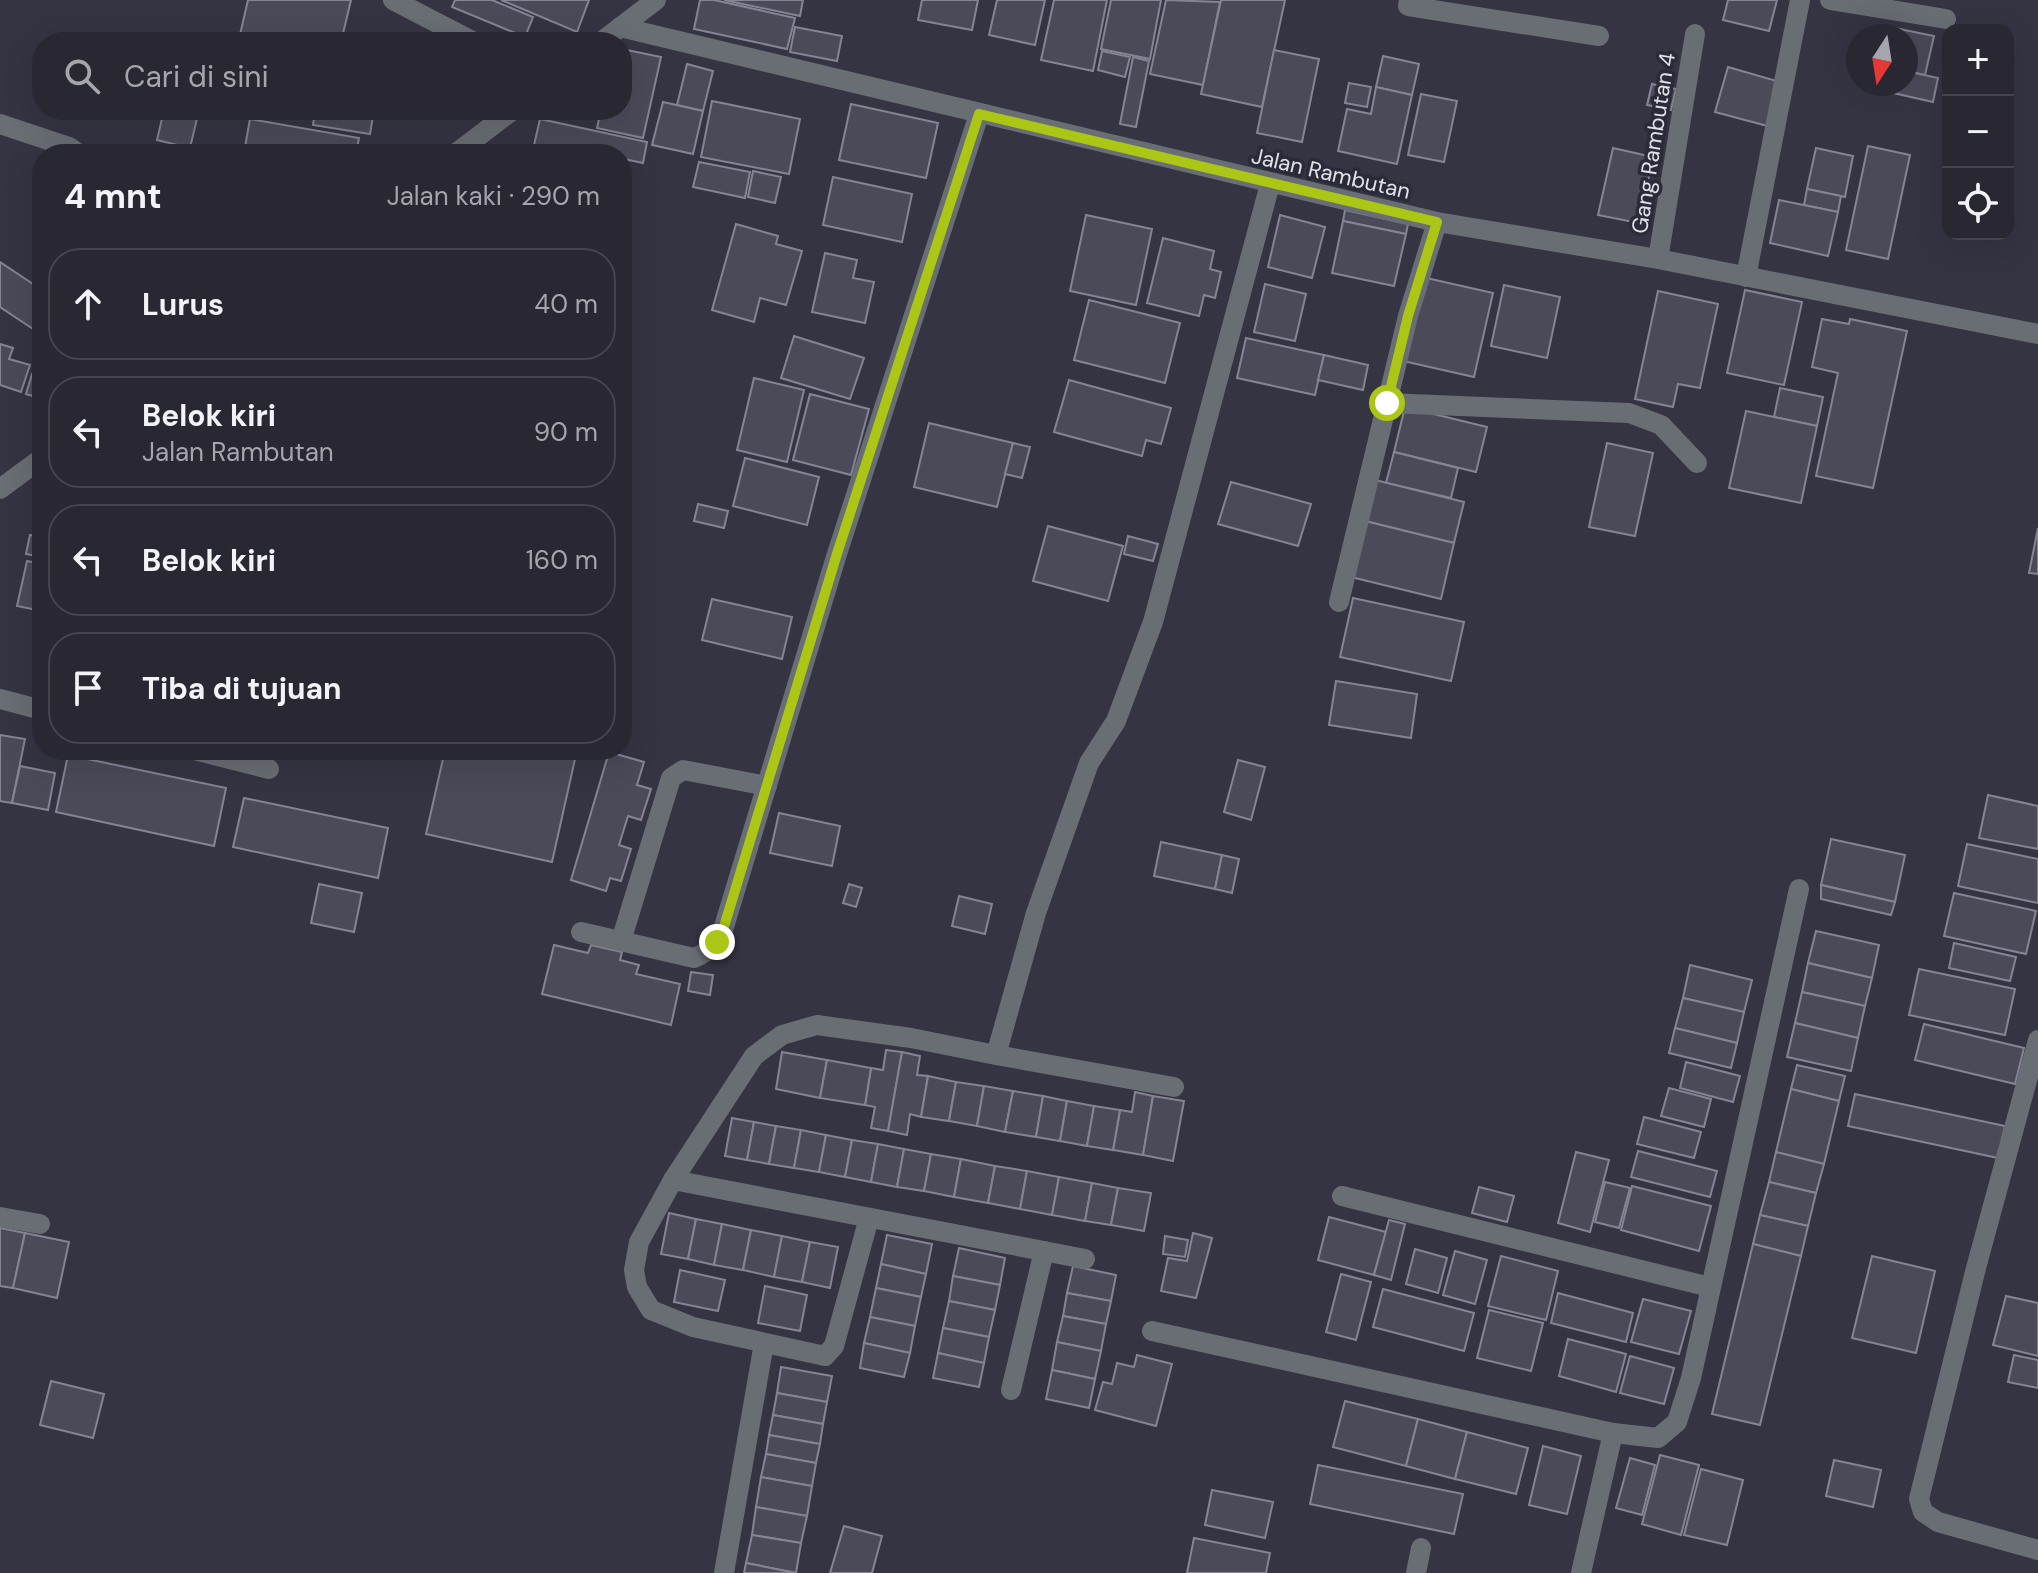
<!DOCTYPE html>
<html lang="id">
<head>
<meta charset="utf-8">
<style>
	body { margin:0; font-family:"DM Sans",sans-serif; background:#34333e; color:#f1f3f6 }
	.controls { position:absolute; right:24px; top:24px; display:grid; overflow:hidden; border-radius:16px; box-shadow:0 8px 32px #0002 }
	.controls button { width:72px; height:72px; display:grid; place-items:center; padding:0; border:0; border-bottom:2px solid #44444d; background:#282732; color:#f1f3f6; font:40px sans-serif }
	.compass { position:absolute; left:1846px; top:24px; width:72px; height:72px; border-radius:50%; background:#282732; box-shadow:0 8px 32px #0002; rotate:192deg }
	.stop { position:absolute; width:24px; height:24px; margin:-18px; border:6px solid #abc615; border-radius:50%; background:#fff }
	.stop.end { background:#abc615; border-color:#fff; box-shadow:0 2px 8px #0008 }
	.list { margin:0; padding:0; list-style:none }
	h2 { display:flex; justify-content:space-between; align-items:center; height:104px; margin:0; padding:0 32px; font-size:34px }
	h2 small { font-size:26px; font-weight:400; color:#a5a5ac }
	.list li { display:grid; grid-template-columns:52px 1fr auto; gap:24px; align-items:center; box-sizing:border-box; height:112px; margin:0 16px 16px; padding:0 16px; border:2px solid #44444d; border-radius:32px }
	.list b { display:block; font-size:30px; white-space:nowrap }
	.list p { margin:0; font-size:26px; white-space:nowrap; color:#a5a5ac }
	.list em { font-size:26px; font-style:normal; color:#a5a5ac }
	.icon { flex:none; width:44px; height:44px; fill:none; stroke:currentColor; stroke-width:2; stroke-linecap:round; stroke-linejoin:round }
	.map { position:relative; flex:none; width:2038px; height:1573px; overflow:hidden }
	.search { position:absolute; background:#282732; box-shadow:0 8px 32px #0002; left:32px; top:32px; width:600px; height:88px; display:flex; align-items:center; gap:20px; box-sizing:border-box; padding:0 28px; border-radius:32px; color:#a5a5ac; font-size:30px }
	.panel { position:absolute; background:#282732; box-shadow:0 8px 32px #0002; left:32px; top:144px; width:600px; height:616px; border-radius:32px }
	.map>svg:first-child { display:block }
	.building { fill:#4b4a59; stroke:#858495; stroke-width:2 }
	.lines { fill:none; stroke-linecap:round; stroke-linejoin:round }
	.minor { stroke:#696d74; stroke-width:20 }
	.route { stroke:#abc615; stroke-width:10 }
	.labels { text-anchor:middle; stroke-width:7; stroke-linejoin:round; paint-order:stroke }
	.street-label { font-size:22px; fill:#e1e0e9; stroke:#2b2a38 }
</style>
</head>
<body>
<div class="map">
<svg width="2038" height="1573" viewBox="0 0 2038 1573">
	<rect width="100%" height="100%" fill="#353443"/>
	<g class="building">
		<path d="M248 0H351L341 42H249L239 39Z"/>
		<path d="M455 0H492L533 17 525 37 452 7Z"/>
		<path d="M501 0H589L577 32Z"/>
		<path d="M700 0H714L795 18 787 49 694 29Z"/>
		<path d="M724 0H803L800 16Z"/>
		<path d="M922 0H978L972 30 918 20Z"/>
		<path d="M997 0H1045L1035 45 989 35Z"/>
		<path d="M1054 0H1107L1093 71 1041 60Z"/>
		<path d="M1111 0H1161L1150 59 1101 49Z"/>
		<path d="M1166 0 1220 2 1203 85 1150 74Z"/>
		<path d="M1221 0H1285L1262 107 1201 94Z"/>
		<path d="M1728 0H1777L1769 31 1723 20Z"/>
		<path d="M1885 26 1934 36 1925 75 1906 71V36H1883Z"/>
		<path d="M795 27 842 36 837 61 790 52Z"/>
		<path d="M622 49 661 57 643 138 597 128 601 110H622Z"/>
		<path d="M1274 50 1319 59 1302 142 1257 133Z"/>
		<path d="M1102 51 1130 57 1125 77 1098 70Z"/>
		<path d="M1383 56 1419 64 1412 95 1376 87Z"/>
		<path d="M1133 57 1149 61 1136 127 1120 124Z"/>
		<path d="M687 64 713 71 703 111 677 105Z"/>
		<path d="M1728 67 1787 84 1775 128 1715 112Z"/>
		<path d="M1906 71 1938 78 1933 102 1871 88 1872 84H1906Z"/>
		<path d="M1349 83 1371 87 1367 107 1345 103Z"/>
		<path d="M1652 84 1676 89 1671 110 1647 105Z"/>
		<path d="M1376 87 1412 95 1397 164 1338 151 1347 109 1371 114Z"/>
		<path d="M1421 94 1457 101 1444 162 1408 155Z"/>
		<path d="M712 101 800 119 789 174 701 157Z"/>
		<path d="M663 102 703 111 693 154 652 145Z"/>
		<path d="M851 104 938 123 926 178 839 160Z"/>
		<path d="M164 110H199L190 148 157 140Z"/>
		<path d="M315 110H374L370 134 313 125Z"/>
		<path d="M250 119 359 138 356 154H285L245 147Z"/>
		<path d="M540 119 647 142 643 163 624 159 622 167V154H532Z"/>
		<path d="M1868 146 1910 155 1888 259 1846 250Z"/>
		<path d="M1613 148 1653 157 1639 223 1598 215Z"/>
		<path d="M1816 148 1853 156 1845 197 1807 189Z"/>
		<path d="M699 162 750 172 745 198 693 187Z"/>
		<path d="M753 171 781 177 775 203 748 197Z"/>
		<path d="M833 177 912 194 902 242 823 225Z"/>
		<path d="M1807 189 1841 196 1838 212 1804 205Z"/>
		<path d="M1779 200 1838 212 1828 256 1770 243Z"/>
		<path d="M1345 210 1408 224 1406 234 1343 221Z"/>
		<path d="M1086 215 1152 229 1136 305 1070 291Z"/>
		<path d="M1280 215 1325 227 1312 278 1268 267Z"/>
		<path d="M1343 221 1406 234 1394 286 1332 273Z"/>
		<path d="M736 224 778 236 776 244 802 251 786 305 760 298 754 322 712 310Z"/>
		<path d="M1163 238 1214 251 1210 269 1221 272 1215 298 1204 295 1199 316 1147 303Z"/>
		<path d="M825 253 857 260 853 278 874 282 865 323 812 312Z"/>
		<path d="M0 262 42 290V335L0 307Z"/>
		<path d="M1422 277 1493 293 1474 377 1403 361Z"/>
		<path d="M1265 284 1306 294 1295 341 1254 332Z"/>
		<path d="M1504 285 1560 297 1547 358 1491 346Z"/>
		<path d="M1745 290 1802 302 1784 385 1727 373Z"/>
		<path d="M1658 291 1718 304 1700 388 1678 384 1673 407 1635 399Z"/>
		<path d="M1089 300 1180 323 1165 383 1074 360Z"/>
		<path d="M1822 319 1849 324 1850 319 1907 331 1873 488 1816 476 1838 373 1812 367Z"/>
		<path d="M794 336 864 358 850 399 781 378Z"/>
		<path d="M1246 338 1324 355 1315 395 1237 378Z"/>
		<path d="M0 344 13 348 9 359 30 365 21 392 0 385Z"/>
		<path d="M1324 355 1368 365 1363 390 1318 380Z"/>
		<path d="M32 374 42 377V399L26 394Z"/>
		<path d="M754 378 804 390 787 462 737 450Z"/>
		<path d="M1069 380 1171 408 1161 444 1146 440 1142 456 1054 432Z"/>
		<path d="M1780 388 1823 397 1817 426 1774 417Z"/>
		<path d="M810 394 869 409 851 475 793 460Z"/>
		<path d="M1405 407 1487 427 1476 472 1394 452Z"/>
		<path d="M1746 411 1817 426 1801 503 1729 488Z"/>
		<path d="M929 423 1013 443 997 507 914 487Z"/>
		<path d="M1013 443 1030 447 1022 478 1005 474Z"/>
		<path d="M1607 443 1653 453 1635 536 1589 527Z"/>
		<path d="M1394 452 1458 468 1451 498 1386 483Z"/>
		<path d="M745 458 819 477 807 525 733 506Z"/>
		<path d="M1375 480 1464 502 1454 543 1365 521Z"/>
		<path d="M1231 482 1311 504 1298 546 1218 524Z"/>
		<path d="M698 504 728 511 724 528 694 521Z"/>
		<path d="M1365 521 1454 543 1441 599 1351 577Z"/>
		<path d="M1048 526 1123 546 1108 601 1033 581Z"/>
		<path d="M2038 528V574L2029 573Z"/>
		<path d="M30 535 42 537V557L26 554Z"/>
		<path d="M1128 536 1158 544 1153 561 1124 554Z"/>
		<path d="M27 561 42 564V611L17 606Z"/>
		<path d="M1353 598 1464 622 1451 681 1340 657Z"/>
		<path d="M712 599 792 617 782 659 702 640Z"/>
		<path d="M1336 681 1417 694 1411 738 1329 725Z"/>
		<path d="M0 735 25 739 12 803 0 801Z"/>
		<path d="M445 750H577L552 862 426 834Z"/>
		<path d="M609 752 644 762 637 785 651 789 641 820 628 816 619 845 631 849 621 881 610 878 606 891 571 880Z"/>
		<path d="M68 755 226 788 214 846 56 812Z"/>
		<path d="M1238 760 1265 767 1251 820 1224 812Z"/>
		<path d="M20 766 55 773 48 810 12 803Z"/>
		<path d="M1988 795 2038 806V849L1979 838Z"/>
		<path d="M244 798 388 828 378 878 233 847Z"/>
		<path d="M779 813 840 826 832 866 770 853Z"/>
		<path d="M1831 839 1905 855 1895 902 1821 885Z"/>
		<path d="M1161 842 1222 855 1215 889 1154 876Z"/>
		<path d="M1967 844 2038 859V903L1958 886Z"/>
		<path d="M1222 855 1239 859 1232 893 1215 889Z"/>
		<path d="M319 884 362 893 354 932 311 923Z"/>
		<path d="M849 884 862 888 856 907 843 903Z"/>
		<path d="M1821 885 1895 902 1891 915 1821 899Z"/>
		<path d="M1954 893 2036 911 2026 954 1944 936Z"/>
		<path d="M959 896 992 904 985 934 952 926Z"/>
		<path d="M1816 931 1879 945 1872 978 1808 963Z"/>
		<path d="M1954 943 2016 957 2010 981 1949 968Z"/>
		<path d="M554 945 588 953 591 945 622 952 620 960 639 965 636 974 680 984 671 1025 542 994Z"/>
		<path d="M1808 963 1872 978 1865 1006 1802 992Z"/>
		<path d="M1690 965 1752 980 1744 1012 1683 998Z"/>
		<path d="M1919 969 2015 989 2005 1035 1909 1015Z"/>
		<path d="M691 972 713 975 710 995 688 991Z"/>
		<path d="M1802 992 1865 1006 1858 1038 1795 1023Z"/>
		<path d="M1683 998 1744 1012 1737 1043 1675 1028Z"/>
		<path d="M1795 1023 1858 1038 1851 1071 1787 1057Z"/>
		<path d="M1924 1024 2024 1048 2015 1084 1915 1060Z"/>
		<path d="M1675 1028 1737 1043 1731 1068 1669 1053Z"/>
		<path d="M886 1050 902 1052 888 1131 871 1128 875 1107 865 1105 871 1068 883 1070Z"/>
		<path d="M782 1052 827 1060 820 1098 776 1089Z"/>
		<path d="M902 1052 920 1056 917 1075 928 1076 921 1117 910 1114 907 1135 888 1131Z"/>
		<path d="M827 1060 871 1068 865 1105 820 1098Z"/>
		<path d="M1686 1062 1740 1076 1733 1102 1680 1088Z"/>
		<path d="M1797 1065 1845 1076 1839 1101 1791 1089Z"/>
		<path d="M928 1076 956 1082 949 1121 921 1117Z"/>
		<path d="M956 1082 984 1086 977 1126 949 1121Z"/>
		<path d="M984 1086 1013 1091 1005 1132 977 1126Z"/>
		<path d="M1669 1088 1711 1099 1704 1127 1661 1116Z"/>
		<path d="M1791 1089 1839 1101 1824 1164 1776 1152Z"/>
		<path d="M1013 1091 1043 1096 1036 1137 1005 1132Z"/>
		<path d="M1135 1092 1153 1096 1143 1155 1113 1150 1120 1110 1132 1112Z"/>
		<path d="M1855 1094 2005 1126 1998 1158 1848 1126Z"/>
		<path d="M1043 1096 1067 1101 1060 1141 1036 1137Z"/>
		<path d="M1153 1096 1184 1101 1173 1161 1143 1155Z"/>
		<path d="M1067 1101 1094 1106 1087 1146 1060 1141Z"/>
		<path d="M1094 1106 1120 1110 1113 1150 1087 1146Z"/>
		<path d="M1644 1117 1701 1132 1694 1158 1637 1144Z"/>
		<path d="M732 1118 754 1122 747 1160 725 1156Z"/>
		<path d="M754 1122 776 1126 769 1164 747 1160Z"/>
		<path d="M776 1126 801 1130 794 1168 769 1164Z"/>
		<path d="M801 1130 826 1135 819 1172 794 1168Z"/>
		<path d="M826 1135 852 1140 845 1177 819 1172Z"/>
		<path d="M852 1140 878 1144 871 1182 845 1177Z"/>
		<path d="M878 1144 904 1149 897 1187 871 1182Z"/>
		<path d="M904 1149 931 1154 924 1191 897 1187Z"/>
		<path d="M1638 1151 1717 1171 1710 1197 1631 1177Z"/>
		<path d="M1576 1152 1609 1160 1590 1232 1558 1223Z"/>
		<path d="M1776 1152 1824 1164 1816 1193 1769 1182Z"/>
		<path d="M931 1154 961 1159 954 1197 924 1191Z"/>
		<path d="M961 1159 995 1166 988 1203 954 1197Z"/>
		<path d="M995 1166 1027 1171 1020 1209 988 1203Z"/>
		<path d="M1027 1171 1059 1177 1052 1215 1020 1209Z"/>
		<path d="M1059 1177 1092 1183 1085 1221 1052 1215Z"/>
		<path d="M1605 1182 1630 1188 1619 1228 1595 1222Z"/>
		<path d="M1769 1182 1816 1193 1808 1226 1760 1215Z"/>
		<path d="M1092 1183 1118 1188 1111 1225 1085 1221Z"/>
		<path d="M1632 1186 1711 1206 1699 1251 1621 1230Z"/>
		<path d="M1479 1187 1514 1196 1507 1222 1472 1213Z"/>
		<path d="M1118 1188 1151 1193 1144 1231 1111 1225Z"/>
		<path d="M669 1213 696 1219 688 1259 661 1254Z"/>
		<path d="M1760 1215 1808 1226 1801 1256 1753 1244Z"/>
		<path d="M1329 1217 1386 1232 1374 1275 1318 1260Z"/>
		<path d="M696 1219 722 1224 714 1265 688 1259Z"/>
		<path d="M1389 1220 1405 1224 1391 1280 1374 1275Z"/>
		<path d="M722 1224 751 1230 743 1270 714 1265Z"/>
		<path d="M0 1228 25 1233 13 1288 0 1286Z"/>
		<path d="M751 1230 782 1236 774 1277 743 1270Z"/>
		<path d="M25 1233 69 1242 57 1298 13 1288Z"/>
		<path d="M1193 1233 1212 1238 1196 1298 1161 1291 1168 1258 1187 1261Z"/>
		<path d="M887 1235 932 1244 926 1274 881 1264Z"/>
		<path d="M782 1236 810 1242 802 1282 774 1277Z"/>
		<path d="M1165 1236 1188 1240 1185 1257 1163 1254Z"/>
		<path d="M810 1242 838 1247 830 1288 802 1282Z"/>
		<path d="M1753 1244 1801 1256 1760 1425 1712 1414Z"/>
		<path d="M959 1248 1005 1258 1000 1285 953 1276Z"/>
		<path d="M1415 1249 1447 1258 1438 1293 1406 1284Z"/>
		<path d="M1455 1251 1487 1260 1475 1304 1443 1295Z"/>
		<path d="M1501 1256 1558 1271 1546 1320 1488 1306Z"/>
		<path d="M1872 1256 1935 1271 1916 1353 1852 1338Z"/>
		<path d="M881 1264 926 1274 921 1297 876 1288Z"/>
		<path d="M1073 1266 1116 1275 1111 1301 1067 1293Z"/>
		<path d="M680 1270 725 1280 718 1311 674 1302Z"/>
		<path d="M1341 1274 1371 1282 1356 1340 1326 1332Z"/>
		<path d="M953 1276 1000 1285 995 1310 949 1301Z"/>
		<path d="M765 1286 807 1295 800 1331 758 1323Z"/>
		<path d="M876 1288 921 1297 915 1326 870 1317Z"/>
		<path d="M1383 1289 1474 1313 1464 1351 1373 1327Z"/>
		<path d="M1067 1293 1111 1301 1106 1324 1063 1316Z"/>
		<path d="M1558 1293 1633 1313 1626 1342 1551 1323Z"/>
		<path d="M2006 1296 2038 1303V1356L1993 1345Z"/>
		<path d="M1643 1299 1691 1311 1679 1354 1631 1342Z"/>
		<path d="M949 1301 995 1310 989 1337 943 1328Z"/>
		<path d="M1489 1310 1543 1323 1531 1371 1477 1358Z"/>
		<path d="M1063 1316 1106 1324 1101 1351 1057 1342Z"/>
		<path d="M870 1317 915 1326 910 1353 864 1343Z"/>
		<path d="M943 1328 989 1337 984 1363 938 1353Z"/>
		<path d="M1568 1339 1626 1354 1616 1392 1559 1376Z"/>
		<path d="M1057 1342 1101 1351 1095 1379 1052 1370Z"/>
		<path d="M864 1343 910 1353 904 1377 860 1368Z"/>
		<path d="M938 1353 984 1363 979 1387 933 1378Z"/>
		<path d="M1137 1355 1172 1364 1156 1426 1095 1410 1103 1382 1112 1384 1117 1363 1134 1367Z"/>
		<path d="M2014 1355 2038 1360V1388L2008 1382Z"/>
		<path d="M1630 1356 1674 1368 1664 1404 1620 1393Z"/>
		<path d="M781 1367 832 1376 827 1402 777 1393Z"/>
		<path d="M1052 1370 1095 1379 1089 1408 1046 1399Z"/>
		<path d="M51 1381 104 1394 93 1438 40 1425Z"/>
		<path d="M777 1393 827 1402 823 1424 773 1415Z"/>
		<path d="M1345 1401 1418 1419 1406 1466 1333 1447Z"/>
		<path d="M773 1415 823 1424 820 1444 769 1435Z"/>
		<path d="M1418 1419 1467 1432 1455 1479 1406 1466Z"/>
		<path d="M1467 1432 1528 1448 1516 1494 1455 1479Z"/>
		<path d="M769 1435 820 1444 816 1463 766 1454Z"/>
		<path d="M1543 1446 1581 1456 1567 1514 1529 1505Z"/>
		<path d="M766 1454 816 1463 812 1486 761 1477Z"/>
		<path d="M1660 1455 1699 1465 1681 1535 1642 1524Z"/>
		<path d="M1630 1458 1655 1465 1642 1515 1616 1508Z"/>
		<path d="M1834 1460 1881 1470 1873 1507 1826 1496Z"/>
		<path d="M1318 1465 1463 1494 1454 1534 1310 1504Z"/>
		<path d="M1701 1469 1743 1480 1727 1545 1684 1535Z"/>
		<path d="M761 1477 812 1486 807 1516 756 1507Z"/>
		<path d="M1212 1490 1273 1502 1265 1538 1205 1525Z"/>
		<path d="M756 1507 807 1516 801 1543 752 1535Z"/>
		<path d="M844 1526 882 1536 872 1573H830Z"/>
		<path d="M752 1535 801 1543 796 1573 746 1563Z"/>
		<path d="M1194 1538 1270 1553 1266 1573H1187Z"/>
		<path d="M746 1563 796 1573H744Z"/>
	</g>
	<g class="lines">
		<g class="minor">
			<path d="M393 0 474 42"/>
			<path d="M1409 0 1408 6 1599 36"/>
			<path d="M1830 0 1946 19"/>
			<path d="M620 27 1437 222 1658 259 2038 334"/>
			<path d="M601 42 656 0"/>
			<path d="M0 124 69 147 79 154"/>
			<path d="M455 154 513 110"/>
			<path d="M1658 259 1695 34"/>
			<path d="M1746 277 1800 0"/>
			<path d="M1387 403 1629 413 1661 425 1697 463"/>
			<path d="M0 489 42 458"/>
			<path d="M1339 602 1408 316 1437 222"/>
			<path d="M0 699 42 710"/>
			<path d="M194 750 269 769"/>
			<path d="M581 932 694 958C709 952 716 944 723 930L836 557 979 114"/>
			<path d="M621 941 671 778 683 770 767 786"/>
			<path d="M2038 1040 1976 1268 1919 1499 1923 1512 1938 1522 2038 1550"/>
			<path d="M996 1055 1174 1087"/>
			<path d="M673 1180 1085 1259"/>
			<path d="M1342 1196 1710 1287"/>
			<path d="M0 1217 40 1224"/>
			<path d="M869 1218 834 1346 825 1356 693 1327 651 1310 637 1287 634 1270 639 1242 673 1180 754 1056 782 1035 817 1025 911 1038 996 1055 1036 913 1089 763 1116 721 1153 622 1270 184"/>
			<path d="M1152 1331 1613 1433 1581 1573"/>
			<path d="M1011 1390 1044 1251"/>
			<path d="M1613 1433 1658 1438 1677 1422 1691 1378 1799 889"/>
			<path d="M724 1573 764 1343"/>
			<path d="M1416 1573 1421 1548"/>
		</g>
	</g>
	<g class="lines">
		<path class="route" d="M717 942 723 930 836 557 979 114 1437 222 1408 316 1387 403"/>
	</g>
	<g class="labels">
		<g class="street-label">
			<text transform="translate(1653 143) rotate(-81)" y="8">Gang Rambutan 4</text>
			<text transform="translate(1331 173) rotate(13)" y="8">Jalan Rambutan</text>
		</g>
	</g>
</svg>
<div class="controls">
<button>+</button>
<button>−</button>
<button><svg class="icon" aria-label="locate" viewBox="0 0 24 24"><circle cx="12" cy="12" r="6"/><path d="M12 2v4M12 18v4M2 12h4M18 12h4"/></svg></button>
</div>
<svg class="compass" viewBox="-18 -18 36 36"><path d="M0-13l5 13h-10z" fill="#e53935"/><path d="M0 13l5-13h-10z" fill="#a5a5ac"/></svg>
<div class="stop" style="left:1387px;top:403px"></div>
<div class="stop end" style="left:717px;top:942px"></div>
<div class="search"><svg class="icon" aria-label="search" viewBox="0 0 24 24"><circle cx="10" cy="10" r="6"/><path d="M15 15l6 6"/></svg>Cari di sini</div>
<section class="panel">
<h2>4 mnt<small>Jalan kaki · 290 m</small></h2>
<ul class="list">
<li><svg class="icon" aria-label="ahead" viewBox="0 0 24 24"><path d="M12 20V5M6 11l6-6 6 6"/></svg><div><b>Lurus</b></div><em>40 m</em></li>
<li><svg class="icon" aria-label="left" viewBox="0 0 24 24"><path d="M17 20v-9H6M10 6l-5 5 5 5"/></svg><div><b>Belok kiri</b><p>Jalan Rambutan</p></div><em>90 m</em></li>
<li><svg class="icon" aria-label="left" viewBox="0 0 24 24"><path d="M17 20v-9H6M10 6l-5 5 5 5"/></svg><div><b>Belok kiri</b></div><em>160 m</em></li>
<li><svg class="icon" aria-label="arrive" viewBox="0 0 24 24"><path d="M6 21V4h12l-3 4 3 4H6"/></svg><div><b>Tiba di tujuan</b></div></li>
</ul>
</section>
</div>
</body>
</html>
